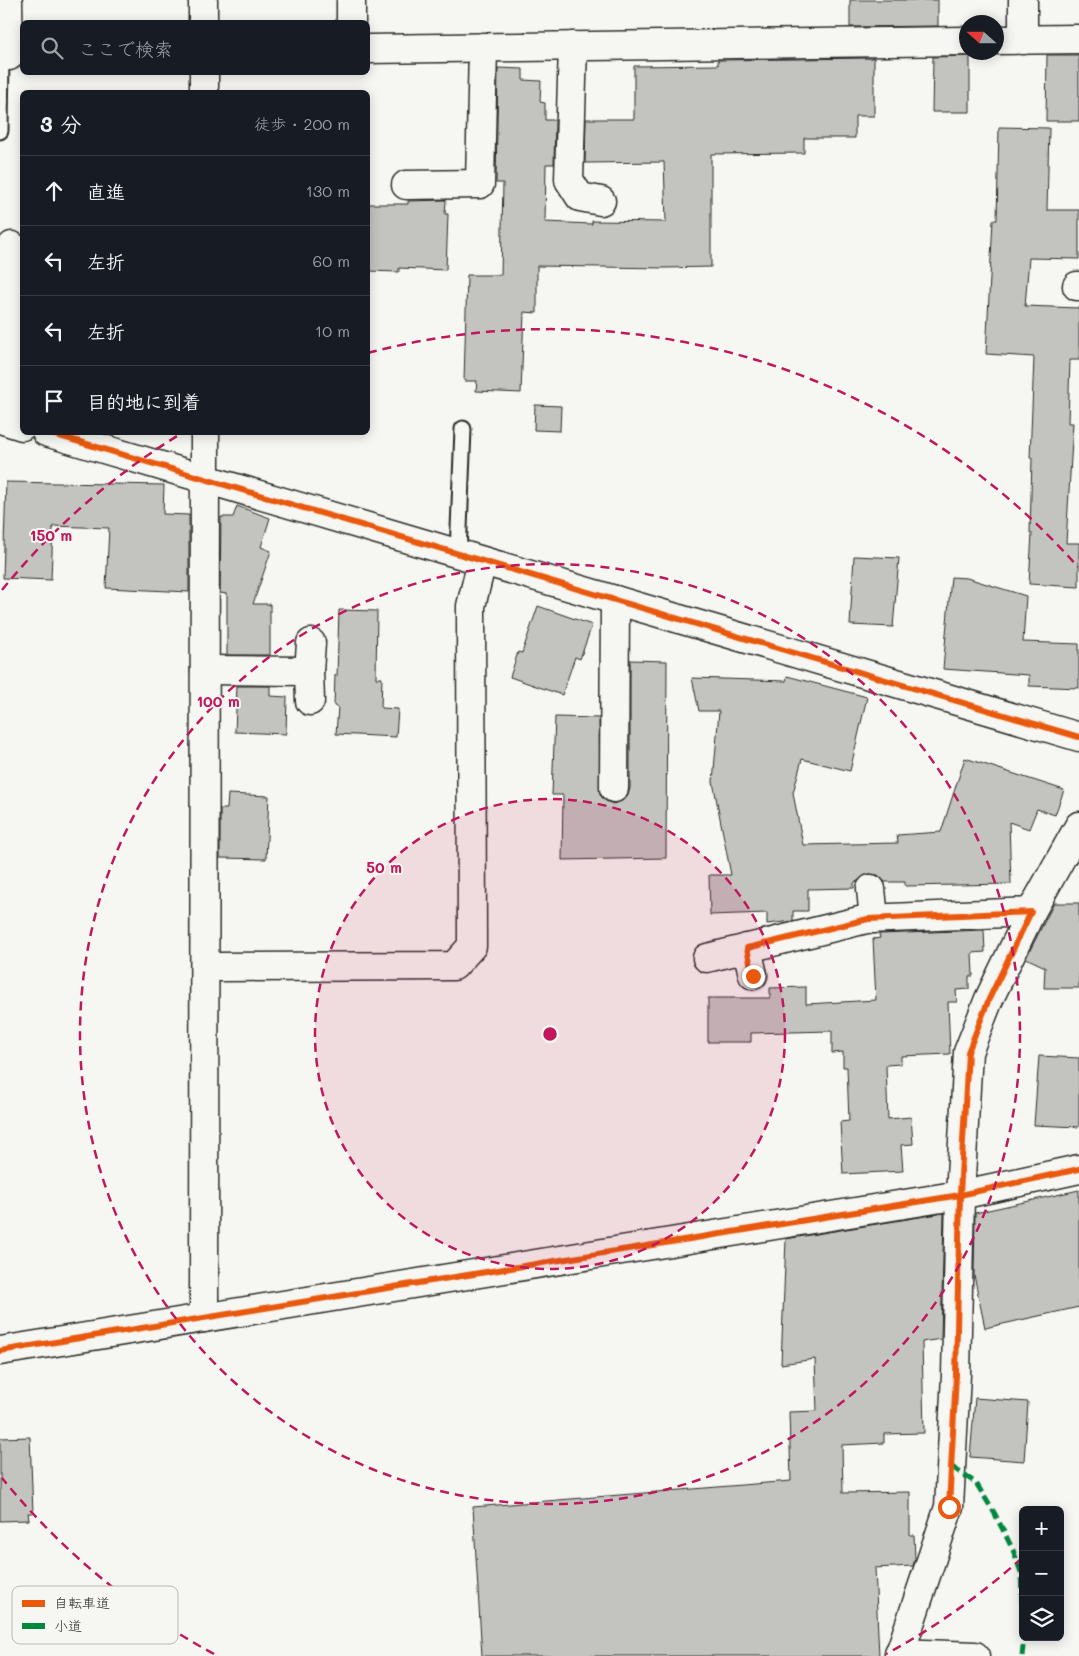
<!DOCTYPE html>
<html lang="ja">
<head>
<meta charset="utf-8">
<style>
	body { margin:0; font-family:Mali,"Klee One",sans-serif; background:#242831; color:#f1f3f6 }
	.controls { position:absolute; right:15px; bottom:15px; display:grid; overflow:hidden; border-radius:8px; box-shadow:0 2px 12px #0003 }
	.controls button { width:45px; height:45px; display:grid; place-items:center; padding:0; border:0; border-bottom:1px solid #363941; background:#171b24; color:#f1f3f6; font:25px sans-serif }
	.compass { position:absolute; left:959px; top:15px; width:45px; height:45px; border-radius:50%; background:#171b24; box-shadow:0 2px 12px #0003; rotate:291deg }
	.stop { position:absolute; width:15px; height:15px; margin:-11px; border:4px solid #ea580c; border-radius:50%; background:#fff }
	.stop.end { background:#ea580c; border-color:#fff; box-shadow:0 1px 5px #0008 }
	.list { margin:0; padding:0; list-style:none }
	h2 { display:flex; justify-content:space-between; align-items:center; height:65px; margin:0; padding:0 20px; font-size:21px }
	h2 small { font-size:16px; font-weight:400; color:#9ea1a6 }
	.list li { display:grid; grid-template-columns:32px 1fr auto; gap:15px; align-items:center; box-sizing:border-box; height:70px; padding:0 20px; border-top:1px solid #363941 }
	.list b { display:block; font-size:19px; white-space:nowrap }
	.list em { font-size:16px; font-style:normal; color:#9ea1a6 }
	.icon { flex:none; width:28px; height:28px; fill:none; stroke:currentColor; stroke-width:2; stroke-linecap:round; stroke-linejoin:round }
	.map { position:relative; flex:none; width:1079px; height:1656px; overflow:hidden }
	.search { position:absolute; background:#171b24; box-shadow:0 2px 12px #0003; left:20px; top:20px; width:350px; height:55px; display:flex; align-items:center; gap:12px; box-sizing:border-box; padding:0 18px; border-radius:8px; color:#9ea1a6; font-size:19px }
	.panel { position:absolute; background:#171b24; box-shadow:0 2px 12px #0003; left:20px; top:90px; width:350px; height:345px; border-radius:8px }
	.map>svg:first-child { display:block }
	.building { fill:#c3c3c0; stroke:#2b2b2b }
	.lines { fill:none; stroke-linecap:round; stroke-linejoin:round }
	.service-casing { stroke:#2b2b2b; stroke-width:19 }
	.minor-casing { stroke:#2b2b2b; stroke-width:31 }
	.tertiary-casing { stroke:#2b2b2b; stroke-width:31 }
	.service { stroke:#f6f6f2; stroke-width:15 }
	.minor { stroke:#f6f6f2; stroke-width:28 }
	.tertiary { stroke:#f6f6f2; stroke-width:28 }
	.quiet { stroke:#00873e; stroke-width:5; stroke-dasharray:10 5; stroke-linecap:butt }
	.cycleway-casing { stroke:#f6f6f2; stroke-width:9 }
	.cycleway { stroke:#e8590c; stroke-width:6 }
	.route { stroke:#ea580c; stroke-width:6 }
	.ring { fill:none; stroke:#c2185b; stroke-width:2.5; stroke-dasharray:9 6 }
	.key { fill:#f6f6f2; stroke:#b9b9b6; stroke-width:1 }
	.key-label { font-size:14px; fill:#2b2b2b }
	.centre { fill:#c2185b; stroke:#f6f6f2; stroke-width:2.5 }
	.ring-label { font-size:15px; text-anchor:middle; font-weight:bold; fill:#c2185b; stroke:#f6f6f2; stroke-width:4; stroke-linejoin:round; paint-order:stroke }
</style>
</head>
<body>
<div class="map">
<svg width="1079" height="1656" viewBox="0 0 1079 1656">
	<rect width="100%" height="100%" fill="#f6f6f2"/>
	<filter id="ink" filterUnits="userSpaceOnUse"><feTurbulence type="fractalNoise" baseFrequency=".02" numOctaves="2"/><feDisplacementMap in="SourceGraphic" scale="10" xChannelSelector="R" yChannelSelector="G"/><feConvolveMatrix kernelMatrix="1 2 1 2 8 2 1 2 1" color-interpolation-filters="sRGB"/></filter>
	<g filter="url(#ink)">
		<g class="building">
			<path d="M850 0H938V26L850 27Z"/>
			<path d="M1047 55H1079V121H1046Z"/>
			<path d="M970 56V112H932L933 57Z"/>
			<path d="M874 58V116H855V138H804V153L711 154V267L665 268 537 266V313L524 312 521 393 476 391 477 381H464L467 275H501L503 183H496L498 68 523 69V80L541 81 540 102 545 103V120H555L554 164H546L545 222 592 224V221L666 222 664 162 585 163 586 119H634V66L718 65V60Z"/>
			<path d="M999 127 1049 128 1047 210H1079V259L1029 258 1025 306 1079 308V360H1070L1068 423H1073L1066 543H1079V587L1029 584 1032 533H1030L1032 458H1030L1034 357 986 354 993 220H997Z"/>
			<path d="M446 200 445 214H448L446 270 399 268V272L368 271V204H408V201Z"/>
			<path d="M535 405 561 406 560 431 534 430Z"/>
			<path d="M6 482 164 485 163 514 189 515V592L106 588 109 528 53 526 51 580 3 578Z"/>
			<path d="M237 506 270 518 261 547 271 551 253 604H270V655H227V594L220 593 221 517H233Z"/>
			<path d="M854 556 899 558 893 627 850 625Z"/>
			<path d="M951 577 967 578 1026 596 1023 642 1079 644V688L1029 686V675L943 669Z"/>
			<path d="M538 606 592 625 580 659 575 657 562 695 510 677 518 652 522 653Z"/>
			<path d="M339 610 377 611 376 678H382L381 708 398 709 396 737 336 734 338 707 334 706 335 675 337 676Z"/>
			<path d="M630 660 667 661 666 858 562 860 563 795H552L555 717 599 718 600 795 606 801 613 804 622 801 628 795 630 788Z"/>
			<path d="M787 676 867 697 850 771 802 759 793 793 803 845 898 843 897 835 941 832 965 758 1064 790 1055 815 1037 809 1029 829 1009 822 1011 884 905 886V882H885L878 875 869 874 854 883V888L808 889V911H793V921L767 924V913L710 915 709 875H731L713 782 719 711H699L692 678 786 681Z"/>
			<path d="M237 686H270V696L287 697 286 734 235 732Z"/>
			<path d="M228 794 269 796 266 859 220 858V809H227Z"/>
			<path d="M1054 903H1079V988H1044L1045 967 1026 958Z"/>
			<path d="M984 930 985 952 972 953 973 976H969V989L956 990 957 1002H948L950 1054 901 1056V1064L886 1065 888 1119 911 1117 913 1144 901 1145 903 1171 843 1174 840 1122 849 1121 847 1067H843V1052L832 1053V1031L751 1033V1042H708V998H770V988L806 987V1004L876 1000 873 939 880 938 879 934Z"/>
			<path d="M1039 1056 1079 1058V1127L1034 1125Z"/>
			<path d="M1079 1190V1307L985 1328 974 1275 975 1213Z"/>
			<path d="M944 1213 941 1339 922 1342 924 1433 884 1434V1443L842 1445 843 1493 910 1492V1535H914L915 1559 913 1566 875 1568 879 1656H482L473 1507 791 1481 789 1412 817 1411 815 1359 781 1364 786 1239Z"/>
			<path d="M975 1398 1028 1402 1024 1461 970 1457Z"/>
			<path d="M30 1437 33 1513H28L29 1520 0 1521V1438Z"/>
		</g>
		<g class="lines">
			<g class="service-casing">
				<g id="service">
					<path d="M0 131 1 56"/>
					<path d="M458 554 463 429"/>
				</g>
			</g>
			<g class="minor-casing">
				<g id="minor">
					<path d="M8 0 9 56"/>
					<path d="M203 0V22"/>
					<path d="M1023 0V40"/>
					<path d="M351 22V0"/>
					<path d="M996 40 1079 39"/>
					<path d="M573 46 569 180 580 197 601 201"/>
					<path d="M368 49 966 41"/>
					<path d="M204 72V92"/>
					<path d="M406 185 480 184 483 47"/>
					<path d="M1077 286H1079"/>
					<path d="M11 422 12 246"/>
					<path d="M205 670 309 671 311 643"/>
					<path d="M309 671 310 701"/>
					<path d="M614 788 615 600"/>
					<path d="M871 889 874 919"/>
					<path d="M747 948 753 975"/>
					<path d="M707 958 867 919 1031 912"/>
					<path d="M220 967 454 966 472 946 471 606 482 561"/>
					<path d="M204 1318 205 432"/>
					<path d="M0 1351 960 1195 1079 1169"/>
					<path d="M899 1653 975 1656"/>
					<path d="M899 1656 949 1507 956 1375 960 1195 968 1052 989 999 1031 912 1079 826"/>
				</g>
			</g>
			<g class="tertiary-casing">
				<g id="tertiary">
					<path d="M0 419 22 426"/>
					<path d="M46 432 1079 737"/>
				</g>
			</g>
			<use href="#service" class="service"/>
			<use href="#minor" class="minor"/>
			<use href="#tertiary" class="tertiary"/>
			<g class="quiet">
				<path d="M952 1467 976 1483 995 1514 1013 1550 1021 1572 1023 1619"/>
				<path d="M1022 1656 1024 1637"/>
			</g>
			<g class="cycleway-casing">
				<g id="cycleway">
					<path d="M46 432 1079 737"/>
					<path d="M0 1351 960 1195 1079 1169"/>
				</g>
			</g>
			<use href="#cycleway" class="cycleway"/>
		</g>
	</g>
	<g class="lines" filter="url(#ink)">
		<path class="route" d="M753 976 747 948 868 919 1031 912 989 999 968 1052 960 1194 956 1375 949 1507"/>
	</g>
	<circle cx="550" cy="1034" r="235" fill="#c2185b" fill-opacity=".12"/>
	<g class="ring">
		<circle cx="550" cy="1034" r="235"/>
		<circle cx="550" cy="1034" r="470"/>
		<path d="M1022 1558A705 705 0 0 1 886 1654M214 1654A705 705 0 0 1 2 1478M2 590A705 705 0 0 1 182 433M368 353A705 705 0 0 1 1078 567"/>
	</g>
	<rect x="12" y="1586" width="166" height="58" rx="8" class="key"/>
	<rect x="22" y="1600" width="23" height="7" fill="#e8590c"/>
	<rect x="22" y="1623" width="23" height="6" fill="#00873e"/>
	<g class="key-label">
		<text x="54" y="1608">自転車道</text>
		<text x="54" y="1631">小道</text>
	</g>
	<circle cx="550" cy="1034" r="8" class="centre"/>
	<g class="ring-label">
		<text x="51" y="541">150 m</text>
		<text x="218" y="707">100 m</text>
		<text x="384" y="873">50 m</text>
	</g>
</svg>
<div class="controls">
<button>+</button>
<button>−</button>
<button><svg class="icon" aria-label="layers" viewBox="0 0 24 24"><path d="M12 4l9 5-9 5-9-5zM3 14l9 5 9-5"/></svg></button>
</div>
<svg class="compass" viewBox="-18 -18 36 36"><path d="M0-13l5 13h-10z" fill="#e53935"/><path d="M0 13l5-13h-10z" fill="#9ea1a6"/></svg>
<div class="stop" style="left:949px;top:1507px"></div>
<div class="stop end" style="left:753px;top:976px"></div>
<div class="search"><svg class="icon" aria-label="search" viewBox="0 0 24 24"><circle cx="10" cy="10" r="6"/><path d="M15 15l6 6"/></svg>ここで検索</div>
<section class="panel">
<h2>3 分<small>徒歩 · 200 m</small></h2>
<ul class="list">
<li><svg class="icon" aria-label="ahead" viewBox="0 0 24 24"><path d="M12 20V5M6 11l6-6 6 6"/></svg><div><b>直進</b></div><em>130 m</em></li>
<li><svg class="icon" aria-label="left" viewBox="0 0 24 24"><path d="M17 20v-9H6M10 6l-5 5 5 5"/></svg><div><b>左折</b></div><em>60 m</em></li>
<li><svg class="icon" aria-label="left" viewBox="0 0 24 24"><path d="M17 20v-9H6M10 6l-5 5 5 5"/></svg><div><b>左折</b></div><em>10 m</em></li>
<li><svg class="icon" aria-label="arrive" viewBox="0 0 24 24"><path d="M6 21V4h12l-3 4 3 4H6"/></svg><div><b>目的地に到着</b></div></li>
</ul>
</section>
</div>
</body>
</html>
